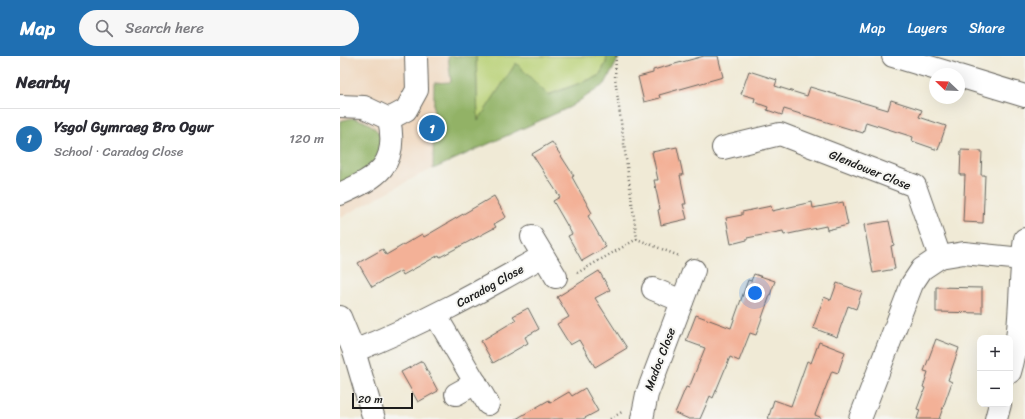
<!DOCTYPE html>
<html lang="en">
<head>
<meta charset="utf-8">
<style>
	body { margin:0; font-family:Sriracha,sans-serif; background:#f7f7f7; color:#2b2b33 }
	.controls { position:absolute; right:12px; bottom:12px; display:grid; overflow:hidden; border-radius:8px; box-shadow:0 4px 16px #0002 }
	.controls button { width:36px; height:36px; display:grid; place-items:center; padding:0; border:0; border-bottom:1px solid #e1e1e2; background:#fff; color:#2b2b33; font:20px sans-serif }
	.compass { position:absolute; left:589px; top:12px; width:36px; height:36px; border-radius:50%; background:#fff; box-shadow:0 4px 16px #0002; rotate:293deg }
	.scale { position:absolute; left:12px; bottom:10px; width:61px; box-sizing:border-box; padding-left:4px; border:2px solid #1c1c1c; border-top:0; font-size:11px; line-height:14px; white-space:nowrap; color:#1c1c1c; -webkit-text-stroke:3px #f6f6f2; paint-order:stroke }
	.you { position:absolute; left:415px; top:237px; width:14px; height:14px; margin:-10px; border:3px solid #fff; border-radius:50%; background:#1a73e8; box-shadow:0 0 0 6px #1a73e833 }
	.badge { display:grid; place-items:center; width:26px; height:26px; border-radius:50%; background:#1f6fb2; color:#fff; font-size:13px; font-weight:700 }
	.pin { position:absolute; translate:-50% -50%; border:2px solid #fff; box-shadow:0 1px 4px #0006 }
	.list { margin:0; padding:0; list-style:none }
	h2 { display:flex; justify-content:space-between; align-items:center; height:52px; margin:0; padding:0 16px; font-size:17px }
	h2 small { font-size:13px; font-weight:400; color:#7c7c81 }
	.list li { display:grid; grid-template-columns:26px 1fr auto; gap:12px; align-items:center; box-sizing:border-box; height:60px; padding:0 16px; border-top:1px solid #e1e1e2 }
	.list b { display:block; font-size:15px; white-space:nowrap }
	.list p { margin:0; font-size:13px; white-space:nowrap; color:#7c7c81 }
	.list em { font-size:13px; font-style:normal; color:#7c7c81 }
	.icon { flex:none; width:22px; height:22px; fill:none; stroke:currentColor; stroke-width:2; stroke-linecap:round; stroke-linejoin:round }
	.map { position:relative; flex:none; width:685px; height:363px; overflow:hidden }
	header { display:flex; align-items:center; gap:24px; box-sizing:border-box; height:56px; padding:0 20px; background:#1f6fb2; color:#fff }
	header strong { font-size:19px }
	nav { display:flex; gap:22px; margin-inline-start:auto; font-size:14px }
	.search { width:280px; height:36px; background:#f7f7f7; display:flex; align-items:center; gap:10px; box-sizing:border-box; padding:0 14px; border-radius:22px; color:#7c7c81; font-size:15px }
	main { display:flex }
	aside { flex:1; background:#fff }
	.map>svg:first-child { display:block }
	.built { fill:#efd6bc }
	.green { fill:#b8d075; stroke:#6a7648 }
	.forest { fill:#92b266; stroke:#576741 }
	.building { fill:#f3b197 }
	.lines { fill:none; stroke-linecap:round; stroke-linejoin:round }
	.minor-casing { stroke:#66645d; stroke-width:24 }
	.path { stroke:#66645d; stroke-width:2.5; stroke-dasharray:1 3; stroke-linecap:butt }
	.minor { stroke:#fff; stroke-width:22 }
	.labels { text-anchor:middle; stroke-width:4; stroke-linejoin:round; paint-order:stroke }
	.street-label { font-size:12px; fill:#1c1c1c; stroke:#f6f6f2 }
</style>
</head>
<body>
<header>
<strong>Map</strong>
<div class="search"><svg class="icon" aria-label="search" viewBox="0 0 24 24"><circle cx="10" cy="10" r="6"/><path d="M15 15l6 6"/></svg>Search here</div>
<nav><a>Map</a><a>Layers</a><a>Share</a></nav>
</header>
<main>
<aside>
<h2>Nearby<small></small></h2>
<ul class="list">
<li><span class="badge">1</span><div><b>Ysgol Gymraeg Bro Ogwr</b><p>School · Caradog Close</p></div><em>120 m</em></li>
</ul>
</aside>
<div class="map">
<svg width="685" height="363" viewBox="0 0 685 363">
	<rect width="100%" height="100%" fill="#f6f6f2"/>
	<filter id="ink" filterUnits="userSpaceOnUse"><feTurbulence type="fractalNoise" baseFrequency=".025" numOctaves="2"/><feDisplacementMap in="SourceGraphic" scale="8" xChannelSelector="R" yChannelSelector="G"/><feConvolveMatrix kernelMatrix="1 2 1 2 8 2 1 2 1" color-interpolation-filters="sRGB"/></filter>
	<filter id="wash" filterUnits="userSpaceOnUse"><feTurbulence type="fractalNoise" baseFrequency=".012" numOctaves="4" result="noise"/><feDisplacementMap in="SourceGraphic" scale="16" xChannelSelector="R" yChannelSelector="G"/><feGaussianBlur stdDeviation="0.9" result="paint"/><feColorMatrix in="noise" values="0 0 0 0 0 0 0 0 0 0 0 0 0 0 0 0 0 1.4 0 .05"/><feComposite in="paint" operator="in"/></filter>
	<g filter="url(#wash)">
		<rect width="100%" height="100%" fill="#f0ead6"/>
		<path class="built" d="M0 0H280L265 28 230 51 77 120 0 162Z"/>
		<path class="green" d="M136 0H267L266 7 259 20 208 39 177 8 138 66Z"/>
		<g class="forest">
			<path d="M108 0H136L138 65 176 7 208 39 259 20 266 7 267 0H280L265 28 230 51 93 113 94 27 111 26Z"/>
			<path d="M12 62C27 64 42 73 42 90 42 96 38 103 37 109L0 131V65Z"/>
		</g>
		<g id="blocks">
			<g class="building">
				<path d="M364 0H378L383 21 319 39 320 42 304 46 298 21 313 17V14Z"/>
				<path d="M409 15 437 24 435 30 467 40 470 31 548 54 551 44 582 54 579 61 606 70 598 94 572 85 573 81 526 66 523 77 444 53 442 59 427 54 428 51 414 46 415 42 401 38Z"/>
				<path d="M212 86 234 120 232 121 252 157 248 160 266 191 242 205 228 180 232 178 213 145 220 141 192 98Z"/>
				<path d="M337 91 343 119H340L346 148H343L347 163 321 169 318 154 320 153 314 124H318L312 96Z"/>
				<path d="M621 94 642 95 641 119H645L643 167 623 166 625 119H620Z"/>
				<path d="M154 140 166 161 154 168 156 171 100 201 99 199 63 219 61 215 32 231 18 207 43 193 46 199 82 178 84 181Z"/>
				<path d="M472 146 473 152 503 146 508 169 487 174 486 170 444 179 443 175 407 182V184L391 188 386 162 402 159V156L431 150 432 155Z"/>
				<path d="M549 165 554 189 551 190 555 213 533 217 524 169Z"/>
				<path d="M259 215 270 234 255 242 287 292 255 311 239 284 230 289 217 268 229 261 217 241Z"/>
				<path d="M414 218 435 225 416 279 410 277 399 305 390 301 373 342 370 340 360 363H349L335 357 346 331 349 332 365 292 346 285 356 259 391 272 408 224 411 225Z"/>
				<path d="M497 227 522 236 516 253 508 250 497 281 473 272 484 241 491 244Z"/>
				<path d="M596 231 642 232V257L596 256Z"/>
				<path d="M188 252 199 273 185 281 188 287 153 307 141 285 176 264 173 260Z"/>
				<path d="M596 283 619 292 608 324 612 326 599 363H577L580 354 577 353 585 332 583 331 588 316 584 315Z"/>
				<path d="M479 286 505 296 498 317 492 315 475 359 480 361V363H428L434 344 451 350 467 305 471 307Z"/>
				<path d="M82 305 98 335 78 346 61 316Z"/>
				<path d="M245 332 258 355 243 363H176L209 344 210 347 229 336 232 340Z"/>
			</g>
		</g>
	</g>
	<g filter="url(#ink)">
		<use href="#blocks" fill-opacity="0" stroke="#66645d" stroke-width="1"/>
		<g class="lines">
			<g class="minor-casing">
				<g id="minor">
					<path d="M553 0 613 18"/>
					<path d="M619 20 685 40"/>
					<path d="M0 50 24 51 49 63C59 109 38 121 0 138"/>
					<path d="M49 63 66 54 77 34 76 0"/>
					<path d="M383 92 440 78 575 130 600 201 624 197 682 203"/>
					<path d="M192 181 216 221"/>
					<path d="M313 233 342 245"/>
					<path d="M96 260 148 348"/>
					<path d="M0 261 14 295 34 363"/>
					<path d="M14 295C81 269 141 235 203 200"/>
					<path d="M670 316C683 274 678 227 685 183"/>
					<path d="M116 338 136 327"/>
					<path d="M302 363 307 338 354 214"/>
					<path d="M520 363 572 228 582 213 600 201"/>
					<path d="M656 363 660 348"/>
				</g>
			</g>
			<g class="path">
				<path d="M276 0 275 22 297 183"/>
				<path d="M237 217 297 183 339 200"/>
				<path d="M270 363 282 356"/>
			</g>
			<use href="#minor" class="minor"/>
		</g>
	</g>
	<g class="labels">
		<g class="street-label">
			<text transform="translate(530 114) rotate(22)" y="4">Glendower Close</text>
			<text transform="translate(150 230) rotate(-29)" y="4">Caradog Close</text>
			<text transform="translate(320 303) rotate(-69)" y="4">Madoc Close</text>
		</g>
	</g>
</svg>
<div class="controls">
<button>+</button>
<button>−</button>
</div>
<svg class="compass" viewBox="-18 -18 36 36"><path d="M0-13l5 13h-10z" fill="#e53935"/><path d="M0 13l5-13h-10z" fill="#7c7c81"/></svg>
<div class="scale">20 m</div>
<div class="you"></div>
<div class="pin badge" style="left:92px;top:72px">1</div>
</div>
</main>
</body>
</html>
